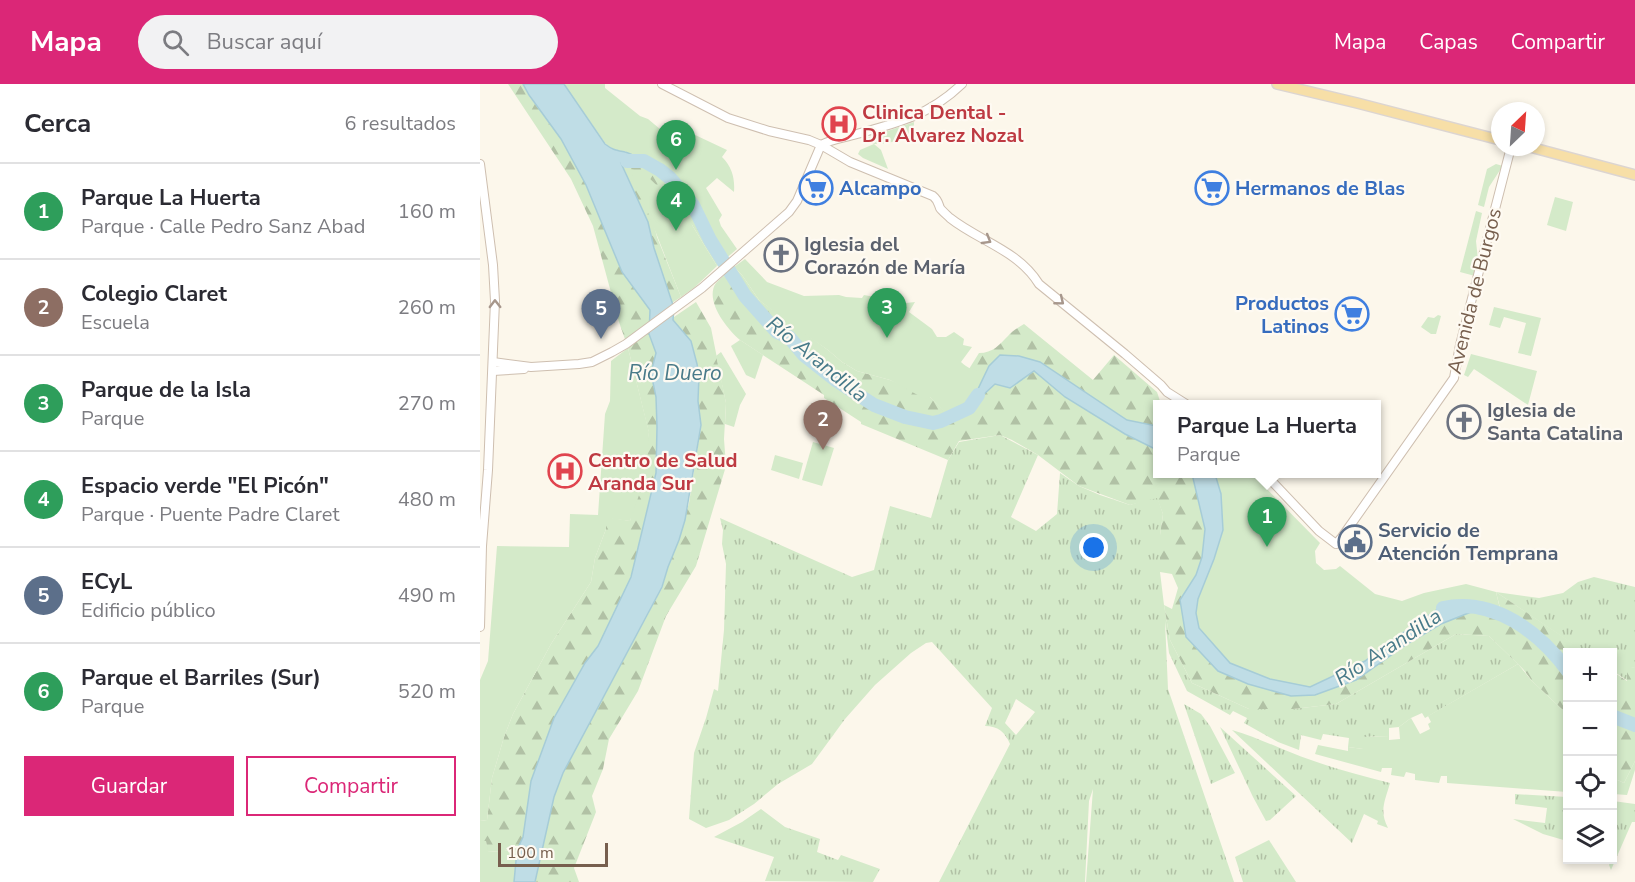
<!DOCTYPE html>
<html lang="es">
<head>
<meta charset="utf-8">
<style>
	body { margin:0; font-family:"Nunito Sans",sans-serif; background:#f2f2f3; color:#2b2b33 }
	.controls { position:absolute; right:18px; bottom:18px; display:grid; overflow:hidden; border-radius:0px; box-shadow:0 3px 9px #0003 }
	.controls button { width:54px; height:54px; display:grid; place-items:center; padding:0; border:0; border-bottom:2px solid #e1e1e2; background:#fff; color:#2b2b33; font:30px sans-serif }
	.compass { position:absolute; left:1011px; top:18px; width:54px; height:54px; border-radius:50%; background:#fff; box-shadow:0 3px 9px #0003; rotate:25deg }
	.scale { position:absolute; left:18px; bottom:15px; width:110px; box-sizing:border-box; padding-left:6px; border:3px solid #775f4e; border-top:0; font-size:16px; line-height:21px; white-space:nowrap; color:#775f4e; -webkit-text-stroke:4px #fefaf2; paint-order:stroke }
	.you { position:absolute; left:614px; top:464px; width:21px; height:21px; margin:-15px; border:4px solid #fff; border-radius:50%; background:#1a73e8; box-shadow:0 0 0 9px #1a73e833 }
	.badge { display:grid; place-items:center; width:39px; height:39px; border-radius:50%; background:#db2777; color:#fff; font-size:20px; font-weight:700 }
	.pin { position:absolute; translate:-50% -50px; filter:drop-shadow(0 2px 3px #0008) }
	.pin::after { content:''; position:absolute; top:32px; width:21px; height:18px; background:inherit; clip-path:polygon(0 0,100% 0,50% 100%) }
	.popup { position:absolute; left:673px; top:316px; width:228px; height:78px; box-sizing:border-box; display:grid; place-content:center; border-radius:0px; background:#fff; filter:drop-shadow(0 2px 4px #0005); font-size:20px; white-space:nowrap; color:#7c7c81 }
	.popup b { font-size:22px; color:#2b2b33 }
	.popup::after { content:''; position:absolute; left:50%; top:100%; margin-left:-12px; border:12px solid transparent; border-top-color:#fff }
	.list { margin:0; padding:0; list-style:none }
	h2 { display:flex; justify-content:space-between; align-items:center; height:78px; margin:0; padding:0 24px; font-size:26px }
	h2 small { font-size:20px; font-weight:400; color:#7c7c81 }
	.list li { display:grid; grid-template-columns:39px 1fr auto; gap:18px; align-items:center; box-sizing:border-box; height:96px; padding:0 24px; border-top:2px solid #e1e1e2 }
	.list b { display:block; font-size:22px; white-space:nowrap }
	.list p { margin:0; font-size:20px; white-space:nowrap; color:#7c7c81 }
	.list em { font-size:20px; font-style:normal; color:#7c7c81 }
	.actions { display:flex; gap:12px; padding:18px 24px }
	.actions a { flex:1; padding:14px 0; border:2px solid #db2777; border-radius:0px; text-align:center; font-size:21px; color:#db2777 }
	.actions .main { background:#db2777; color:#fff }
	.icon { flex:none; width:33px; height:33px; fill:none; stroke:currentColor; stroke-width:2; stroke-linecap:round; stroke-linejoin:round }
	.map { position:relative; flex:none; width:1155px; height:798px; overflow:hidden }
	header { display:flex; align-items:center; gap:36px; box-sizing:border-box; height:84px; padding:0 30px; background:#db2777; color:#fff }
	header strong { font-size:28px }
	nav { display:flex; gap:33px; margin-inline-start:auto; font-size:21px }
	.search { width:420px; height:54px; background:#f2f2f3; display:flex; align-items:center; gap:15px; box-sizing:border-box; padding:0 21px; border-radius:33px; color:#7c7c81; font-size:22px }
	main { display:flex }
	aside { flex:1; background:#fff }
	.map>svg:first-child { display:block }
	.grass { fill:url(#grass-tufts); fill-rule:evenodd }
	.forest { fill:url(#forest-firs) }
	.green { fill:#d4eac9 }
	.water { fill:#bfdde6; stroke:#a6ccd7; stroke-width:1.5 }
	.lines { fill:none; stroke-linecap:round; stroke-linejoin:round }
	.river { stroke:#bfdde6; stroke-width:14 }
	.minor-casing { stroke:#cebfb0; stroke-width:10 }
	.major-casing { stroke:#dcd5d1; stroke-width:12 }
	.minor { stroke:#fff; stroke-width:8 }
	.major { stroke:#f7dfa7; stroke-width:9 }
	.oneway { stroke:#a7978c }
	.labels { text-anchor:middle; stroke-width:4.5; stroke-linejoin:round; paint-order:stroke }
	.health-label { font-size:20px; font-weight:bold; fill:#be3a42; stroke:#fefaf2; text-anchor:start }
	.shop-label { font-size:20px; font-weight:bold; fill:#366cbe; stroke:#fefaf2; text-anchor:start }
	.worship-label { font-size:20px; font-weight:bold; fill:#5b616d; stroke:#fefaf2; text-anchor:start }
	.street-label { font-size:20px; fill:#775f4e; stroke:#fefaf2 }
	.service-label { font-size:20px; font-weight:bold; fill:#4e5e75; stroke:#fefaf2; text-anchor:start }
	.water-label { font-size:21px; font-style:italic; fill:#487a89; stroke:#fefaf2 }
</style>
</head>
<body>
<header>
<strong>Mapa</strong>
<div class="search"><svg class="icon" aria-label="search" viewBox="0 0 24 24"><circle cx="10" cy="10" r="6"/><path d="M15 15l6 6"/></svg>Buscar aquí</div>
<nav><a>Mapa</a><a>Capas</a><a>Compartir</a></nav>
</header>
<main>
<aside>
<h2>Cerca<small>6 resultados</small></h2>
<ul class="list">
<li><span class="badge" style="background:#2e9e5b">1</span><div><b>Parque La Huerta</b><p>Parque · Calle Pedro Sanz Abad</p></div><em>160 m</em></li>
<li><span class="badge" style="background:#8d6e63">2</span><div><b>Colegio Claret</b><p>Escuela</p></div><em>260 m</em></li>
<li><span class="badge" style="background:#2e9e5b">3</span><div><b>Parque de la Isla</b><p>Parque</p></div><em>270 m</em></li>
<li><span class="badge" style="background:#2e9e5b">4</span><div><b>Espacio verde &quot;El Picón&quot;</b><p>Parque · Puente Padre Claret</p></div><em>480 m</em></li>
<li><span class="badge" style="background:#5c6f8a">5</span><div><b>ECyL</b><p>Edificio público</p></div><em>490 m</em></li>
<li><span class="badge" style="background:#2e9e5b">6</span><div><b>Parque el Barriles (Sur)</b><p>Parque</p></div><em>520 m</em></li>
</ul>
<div class="actions"><a class="main">Guardar</a><a>Compartir</a></div>
</aside>
<div class="map">
<svg width="1155" height="798" viewBox="0 0 1155 798">
	<defs>
		<pattern id="grass-tufts" width="24" height="20" patternUnits="userSpaceOnUse" patternTransform="scale(1.5)"><rect width="24" height="20" fill="#d4eac9"/><path d="M3 7l-1-3M5 7V3M7 7l1-3M15 17l-1-3M17 17v-4M19 17l1-3" fill="none" stroke="#b1c1a5"/></pattern>
		<pattern id="forest-firs" width="22" height="20" patternUnits="userSpaceOnUse" patternTransform="scale(1.5)"><rect width="22" height="20" fill="#d4eac9"/><path d="M5 1l3.5 6h-7zM16 11l3.5 6h-7z" fill="#b1c1a5"/></pattern>
	</defs>
	<rect width="100%" height="100%" fill="#fcf7eb"/>
	<g class="grass">
		<path d="M520 351 558 371 531 433 556 447 577 430 580 389 599 402 620 411 650 421 677 412 683 430 680 451V488L684 521 690 556 712 599 769 625H813L856 620 976 550 1009 552 1038 580 945 634 942 629 931 634 919 643 909 644V652L884 653 883 665 868 663 869 654 843 650 841 656 821 651 819 666 798 658 764 639 767 634 753 627 750 631 707 607 689 569 685 537 688 605 754 798H606L613 705 609 717 605 798H459L530 660C525 648 518 642 505 642L512 624 452 558 446 559 431 569 395 601 365 635 332 680 298 700 274 720 249 736 226 744 209 735 214 669 226 634 234 605 238 607 244 546 246 480 242 460 243 446 240 434 372 493 394 486 410 422 451 434 468 376 479 358ZM536 615 555 628 536 651 525 639Z"/>
		<path d="M1114 493 1155 503V583L1147 585 1148 597 1133 587 1132 568H1105L1016 508 1059 514 1083 509 1098 498Z"/>
		<path d="M704 620 721 630 730 642 755 689 731 700Z"/>
		<path d="M740 643 816 712 790 736 786 737 773 713Z"/>
		<path d="M752 646C769 651 783 657 800 664 835 679 873 690 910 699 905 717 899 727 908 744L897 740 898 737 884 730 872 759Z"/>
		<path d="M1035 710 1087 713V757L1063 750 1033 735 1065 739 1067 724 1035 720Z"/>
		<path d="M1133 717 1155 720V738H1152L1131 786 1129 781 1131 776H1132Z"/>
		<path d="M281 725 305 743 340 755 337 768 358 776 361 771 400 785 393 798 285 797 294 773 234 753 262 738Z"/>
		<path d="M789 756 816 798H763L755 773Z"/>
	</g>
	<g class="forest">
		<path d="M28 0H43L49 12 81 55 106 101 142 188 170 226 169 250 176 269 171 289 176 313 177 343 176 389 151 493 118 562 105 579 74 634 47 732 43 754 37 766 7 768 6 757H0V737L7 736 12 694 24 653 33 630 71 560 111 498 115 474 126 445V433L150 437 169 349 148 264 139 238 113 142 91 95Z"/>
		<path d="M164 77C172 84 181 86 188 93 214 116 225 148 243 177L237 182 212 141 173 137 177 153 201 213 192 219 174 164 168 138 141 78 162 80Z"/>
		<path d="M254 183 262 191 279 216 348 266 362 278 377 287 410 296 450 313 470 333 489 324 515 300 530 304 554 287 585 313 645 350 677 366 678 390H680L679 393 681 390H712L725 445 722 473 716 491 700 516 927 560C946 549 975 530 997 526 1005 524 1013 527 1021 528L1016 508 1106 568H1088L1087 630 1052 597 1043 585 1009 552 976 550 856 620 813 625H769L712 599 690 556 684 521 692 525 698 504 692 490 680 488V451L683 430 677 414 650 421 599 402 558 371 532 356 520 351 479 357 468 376 381 340V338L344 314V311L260 256C247 245 224 216 236 199 241 193 249 188 254 183Z"/>
		<path d="M216 218 231 244 246 319 244 355 246 382 216 482 186 532 158 607 129 655 123 685 112 712 116 728 94 784 99 798H55L74 713 83 689 182 504 188 483 199 456 209 419 221 341 218 317 219 292 211 257 193 236 194 233Z"/>
		<path d="M544 240 613 296 634 271 677 308 681 320H678L677 342 647 336 560 278 509 282 506 287 499 288 489 285 499 269C513 269 519 261 528 252 532 247 538 244 544 240Z"/>
		<path d="M1155 583V677L1144 699 1133 694 1132 587 1147 597V584Z"/>
	</g>
	<g class="green">
		<path d="M84 0H125V4L160 32 168 35 186 50 194 41 247 66 242 73C252 83 255 94 254 108L237 94 226 104 242 131 239 136 241 142 257 165 243 177C224 146 210 107 179 86 170 81 156 71 146 68 137 66 132 66 125 59Z"/>
		<path d="M434 38C435 54 411 60 397 60 392 60 388 58 384 55Z"/>
		<path d="M394 60 401 66 408 85 383 74 378 70 380 66Z"/>
		<path d="M1016 80 1023 82 1022 83 1009 103 1004 123 998 121 1007 85Z"/>
		<path d="M150 85 163 88 198 122 212 141 237 182 215 203 201 213C184 170 168 127 150 85Z"/>
		<path d="M1075 113 1093 118 1086 147 1067 141Z"/>
		<path d="M996 127 1002 129 996 157 998 176 995 192 980 188Z"/>
		<path d="M265 175 287 198 324 212 359 211 366 213 382 214 384 211 426 219 435 218 429 228 452 245 457 253H466L474 248 484 255 483 261 492 263 481 278C490 286 497 288 509 286L499 310 489 324 470 334 450 313 445 315 410 296 377 287 362 278 348 266 307 238 279 216 262 191 254 183Z"/>
		<path d="M1014 223 1061 234 1051 272 1038 269 1046 239 1024 233 1020 244 1009 241Z"/>
		<path d="M958 231 961 232 956 250H951L941 243 948 233 954 234Z"/>
		<path d="M260 256 283 271 275 295 266 291 251 262Z"/>
		<path d="M148 264 169 348 166 391 150 437 126 434V445L115 474 111 498 71 560 33 630 24 653 12 694 7 736 0 737V596L8 577 17 462 89 463 90 430 118 431 125 330 130 317 131 277Z"/>
		<path d="M241 268 266 310 260 321 254 343 245 340 246 319 236 272Z"/>
		<path d="M991 270 1057 287 1048 321 994 285 988 293 984 291Z"/>
		<path d="M333 358 354 364 342 402 322 396Z"/>
		<path d="M295 371 323 379 319 395 291 386Z"/>
		<path d="M735 390H772L840 459 835 467 836 479 844 486 856 485 860 482 895 510 922 517 944 509 986 500 1016 508 1021 529 1006 525 996 526 995 523 958 525 908 559 885 577 830 603 790 595 750 579 719 544 716 529 718 515 734 475 743 446 741 410Z"/>
		<path d="M1038 580 1052 597 1087 630V708L967 699V692H961L959 699 935 696V690L926 688 924 693 911 691 912 684H902L901 688 835 670 838 661 868 667V663L883 665V653L909 652V656L920 655 919 643 931 634 940 650 950 645 948 640 951 638 948 632Z"/>
		<path d="M1155 677V686L1147 711 1133 710V694L1144 699Z"/>
		<path d="M0 757H6L8 768 37 766 34 798H0Z"/>
	</g>
	<g class="water">
		<path d="M43 0H84L125 60C133 66 135 66 145 68 151 69 158 74 164 77L162 80 141 79 168 138 174 164 194 224 193 236 211 257 217 280 219 292 218 317 221 341 205 436 199 456 188 483 182 503 83 689 74 713 55 798H34L37 766 43 753 51 697 74 634 105 579 118 562 151 493 176 389 177 343 176 313 171 289 176 269 169 250 170 226 142 188 106 101 81 55 49 11Z"/>
		<path d="M520 271 539 272 560 278 647 336 677 342V366L645 350 585 313 554 287 530 304 515 300 489 324 481 327 497 307 509 282Z"/>
		<path d="M712 390H735L741 410 743 446 734 475 718 515 716 529 719 544 750 579 790 595 830 603 885 577 908 559 958 525 979 521 995 523 996 526 961 540 927 560 876 596 835 611 811 612 768 600 738 587 706 553 700 516 716 491 722 473 725 445Z"/>
	</g>
	<g class="lines">
		<g class="river">
			<path d="M147 77H164L180 86 190 94 213 121 230 156 265 212 297 248 309 253 324 271 357 297 394 321 425 333 453 339 461 337 489 324 498 311"/>
			<path d="M963 524C1014 513 1059 548 1088 587"/>
			<path d="M1132 632 1155 641"/>
		</g>
		<g class="minor-casing">
			<g id="minor">
				<path d="M182 0 248 34 289 47 329 56 341 61 370 78 453 112C458 116 458 119 460 124 462 127 467 131 470 134 499 157 538 166 559 200L645 270 681 301 687 308 706 320"/>
				<path d="M341 61C352 55 364 54 377 50 418 39 450 31 482 0"/>
				<path d="M0 80 13 181 15 217 8 386 2 462 0 543"/>
				<path d="M13 278 51 283 99 280 112 278 132 268 146 260 222 204 309 128 317 117 341 61"/>
				<path d="M13 287 44 285"/>
				<path d="M785 390 839 447 856 460 862 453 974 294 980 261 1031 63"/>
			</g>
		</g>
		<g class="major-casing">
			<g id="major">
				<path d="M797 0 877 19 1020 56"/>
				<path d="M1050 63 1155 91"/>
			</g>
		</g>
		<use href="#minor" class="minor"/>
		<use href="#major" class="major"/>
	</g>
	<defs><path id="oneway-chevron" d="M-2-3.5L2.5 0L-2 3.5" fill="none" stroke-width="1.6" stroke-linecap="round" stroke-linejoin="round" transform="scale(1.5)"/></defs>
	<g class="oneway">
		<use href="#oneway-chevron" transform="translate(507 156) rotate(31)"/>
		<use href="#oneway-chevron" transform="translate(580 217) rotate(39)"/>
		<use href="#oneway-chevron" transform="translate(15 220) rotate(-91)"/>
	</g>
	<defs>
		<g id="hospital-ring" transform="scale(1.725)"><circle r="9.5" fill="#fefaf2" stroke="#e0444e" stroke-width="1.5"/><path d="M-5-5h3v3.5h4V-5h3V5h-3V1.5h-4V5h-3Z" fill="#e0444e"/></g>
		<g id="supermarket-ring" transform="scale(1.725)"><circle r="9.5" fill="#fefaf2" stroke="#3f7fe0" stroke-width="1.5"/><path d="M-6-5.5h2.5l.6 2H6L4.5 2H-2.5L-4.4-4H-6ZM-1.5 3.2a1.3 1.3 0 1 0 .1 0ZM3 3.2a1.3 1.3 0 1 0 .1 0Z" fill="#3f7fe0"/></g>
		<g id="church-ring" transform="scale(1.725)"><circle r="9.5" fill="#fefaf2" stroke="#6b7280" stroke-width="1.5"/><path d="M-1.2-6h2.4v3.5h3.3v2.4h-3.3V6h-2.4V-.1h-3.3v-2.4h3.3Z" fill="#6b7280"/></g>
		<g id="civic-ring" transform="scale(1.725)"><circle r="9.5" fill="#fefaf2" stroke="#5c6f8a" stroke-width="1.5"/><path d="M-.6-6.5H3V-4.5H.6V-3L4-1V1h2V6H-6V1h2V-1L-.6-3ZM-1.2 2.5V6h2.4V2.5Z" fill="#5c6f8a"/></g>
	</defs>
	<g fill-rule="evenodd">
		<use href="#hospital-ring" x="359" y="40"/>
		<use href="#supermarket-ring" x="336" y="104"/>
		<use href="#supermarket-ring" x="732" y="104"/>
		<use href="#church-ring" x="301" y="171"/>
		<use href="#supermarket-ring" x="872" y="230"/>
		<use href="#church-ring" x="984" y="338"/>
		<use href="#hospital-ring" x="85" y="387"/>
		<use href="#civic-ring" x="875" y="458"/>
	</g>
	<g class="labels">
		<g class="health-label">
			<text x="382" y="35">Clinica Dental -<tspan x="382" dy="23">Dr. Alvarez Nozal</tspan></text>
			<text x="108" y="383">Centro de Salud<tspan x="108" dy="23">Aranda Sur</tspan></text>
		</g>
		<g class="shop-label">
			<text x="359" y="111">Alcampo</text>
			<text x="755" y="111">Hermanos de Blas</text>
			<text x="849" y="226" text-anchor="end">Productos<tspan x="849" dy="23">Latinos</tspan></text>
		</g>
		<g class="worship-label">
			<text x="324" y="167">Iglesia del<tspan x="324" dy="23">Corazón de María</tspan></text>
			<text x="1007" y="333">Iglesia de<tspan x="1007" dy="23">Santa Catalina</tspan></text>
		</g>
		<g class="street-label">
			<text transform="translate(994 207) rotate(-76)" y="7">Avenida de Burgos</text>
		</g>
		<g class="service-label">
			<text x="898" y="453">Servicio de<tspan x="898" dy="23">Atención Temprana</tspan></text>
		</g>
		<g class="water-label">
			<text transform="translate(337 275) rotate(39)" y="7">Río Arandilla</text>
			<text x="195" y="296">Río Duero</text>
			<text transform="translate(908 563) rotate(-33)" y="7">Río Arandilla</text>
		</g>
	</g>
</svg>
<div class="controls">
<button>+</button>
<button>−</button>
<button><svg class="icon" aria-label="locate" viewBox="0 0 24 24"><circle cx="12" cy="12" r="6"/><path d="M12 2v4M12 18v4M2 12h4M18 12h4"/></svg></button>
<button><svg class="icon" aria-label="layers" viewBox="0 0 24 24"><path d="M12 4l9 5-9 5-9-5zM3 14l9 5 9-5"/></svg></button>
</div>
<svg class="compass" viewBox="-18 -18 36 36"><path d="M0-13l5 13h-10z" fill="#e53935"/><path d="M0 13l5-13h-10z" fill="#7c7c81"/></svg>
<div class="scale">100 m</div>
<div class="you"></div>
<div class="pin badge" style="left:787px;top:463px;background:#2e9e5b">1</div>
<div class="popup"><b>Parque La Huerta</b>Parque</div>
<div class="pin badge" style="left:343px;top:366px;background:#8d6e63">2</div>
<div class="pin badge" style="left:407px;top:254px;background:#2e9e5b">3</div>
<div class="pin badge" style="left:196px;top:147px;background:#2e9e5b">4</div>
<div class="pin badge" style="left:121px;top:255px;background:#5c6f8a">5</div>
<div class="pin badge" style="left:196px;top:86px;background:#2e9e5b">6</div>
</div>
</main>
</body>
</html>
